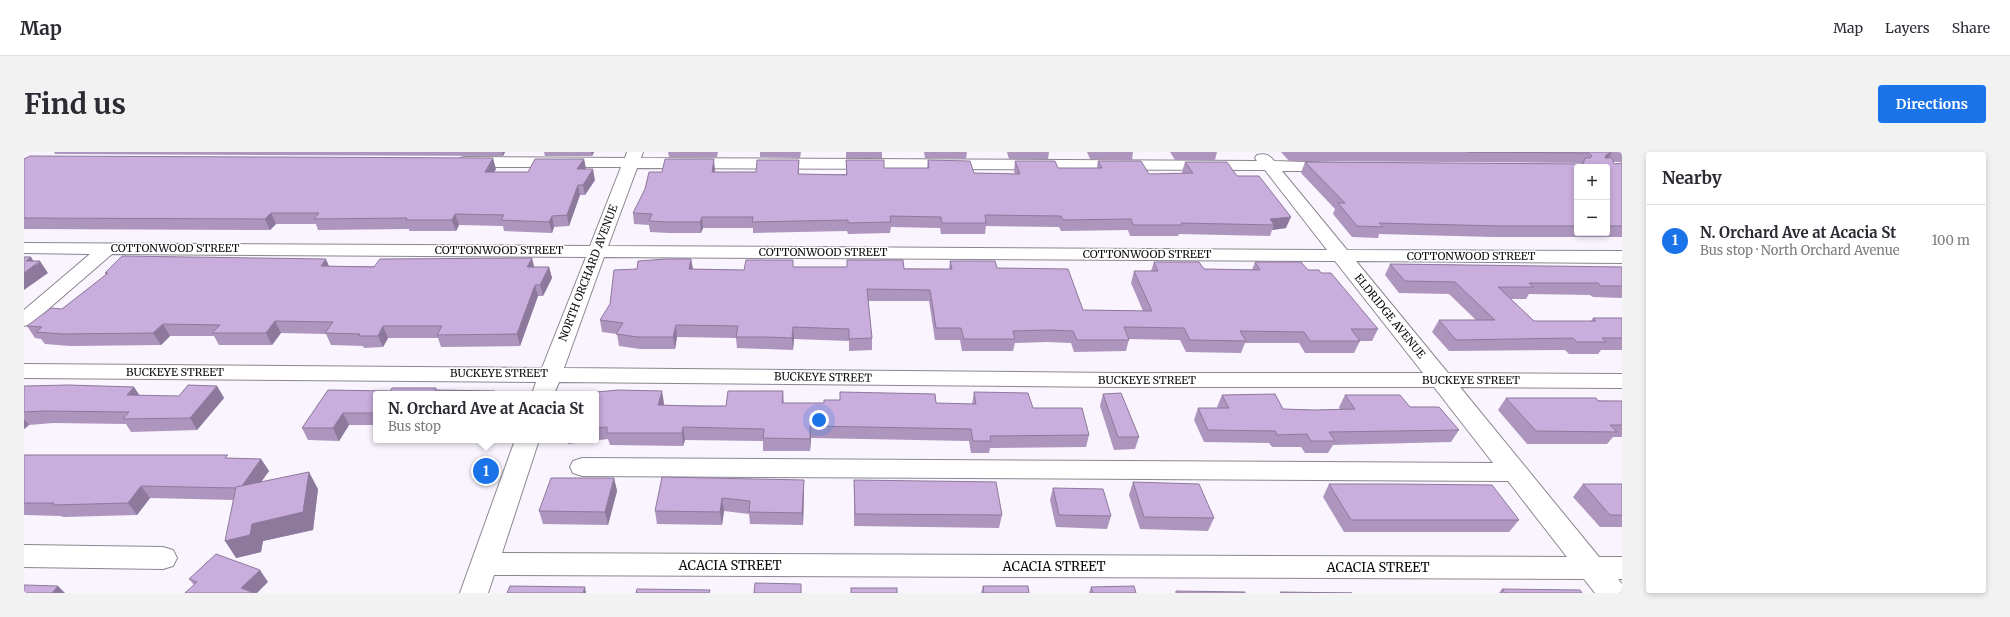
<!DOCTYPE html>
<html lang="en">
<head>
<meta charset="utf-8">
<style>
	body { margin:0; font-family:Merriweather,serif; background:#f2f2f3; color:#2b2b33 }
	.controls { position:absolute; right:12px; top:12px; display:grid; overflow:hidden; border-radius:4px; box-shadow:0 2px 6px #0003 }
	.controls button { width:36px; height:36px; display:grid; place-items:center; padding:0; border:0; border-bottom:1px solid #e1e1e2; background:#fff; color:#2b2b33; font:20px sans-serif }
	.you { position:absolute; left:795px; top:268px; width:14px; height:14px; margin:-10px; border:3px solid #fff; border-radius:50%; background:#1a73e8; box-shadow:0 0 0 6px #1a73e833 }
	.badge { display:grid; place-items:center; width:26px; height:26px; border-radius:50%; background:#1a73e8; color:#fff; font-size:13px; font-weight:700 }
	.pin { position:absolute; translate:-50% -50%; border:2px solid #fff; box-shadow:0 1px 4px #0006 }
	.popup { position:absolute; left:349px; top:239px; width:226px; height:52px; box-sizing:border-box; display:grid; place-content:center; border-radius:4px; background:#fff; filter:drop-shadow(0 1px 3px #0005); font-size:13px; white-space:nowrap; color:#7c7c81 }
	.popup b { font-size:15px; color:#2b2b33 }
	.popup::after { content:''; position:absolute; left:50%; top:100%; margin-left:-8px; border:8px solid transparent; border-top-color:#fff }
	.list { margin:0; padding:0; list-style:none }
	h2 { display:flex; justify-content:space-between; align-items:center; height:52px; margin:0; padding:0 16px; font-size:17px }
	h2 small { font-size:13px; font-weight:400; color:#7c7c81 }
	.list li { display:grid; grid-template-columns:26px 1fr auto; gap:12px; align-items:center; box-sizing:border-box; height:72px; padding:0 16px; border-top:1px solid #e1e1e2 }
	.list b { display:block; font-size:15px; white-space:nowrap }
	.list p { margin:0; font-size:13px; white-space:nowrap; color:#7c7c81 }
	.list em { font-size:13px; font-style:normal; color:#7c7c81 }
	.map { position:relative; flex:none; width:1598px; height:441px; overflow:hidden; border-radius:4px }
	header { display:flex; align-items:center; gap:24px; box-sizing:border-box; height:56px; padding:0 20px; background:#fff; border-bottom:1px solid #e1e1e2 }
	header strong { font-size:19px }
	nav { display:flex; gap:22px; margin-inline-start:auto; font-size:14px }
	.intro { display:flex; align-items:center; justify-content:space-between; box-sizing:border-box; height:96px; padding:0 24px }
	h1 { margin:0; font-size:28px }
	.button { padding:10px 18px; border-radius:4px; background:#1a73e8; color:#fff; font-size:14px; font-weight:700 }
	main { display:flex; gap:24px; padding:0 24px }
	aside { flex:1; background:#fff; border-radius:4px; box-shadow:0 2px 6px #0003 }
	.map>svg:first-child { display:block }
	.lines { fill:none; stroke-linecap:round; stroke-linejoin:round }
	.minor-casing { stroke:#8b868f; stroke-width:2 }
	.minor { fill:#fff; fill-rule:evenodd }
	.wall { fill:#ad95be; fill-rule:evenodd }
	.shaded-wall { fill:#8d799b }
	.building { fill:#c9addd; stroke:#8d799b }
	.labels { text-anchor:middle; stroke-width:3; stroke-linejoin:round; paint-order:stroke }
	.street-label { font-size:11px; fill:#0c0b0e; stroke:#fff }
	.near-street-label { font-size:13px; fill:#0c0b0e; stroke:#fff }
</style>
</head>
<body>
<header>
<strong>Map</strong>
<nav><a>Map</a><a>Layers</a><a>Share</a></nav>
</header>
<div class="intro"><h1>Find us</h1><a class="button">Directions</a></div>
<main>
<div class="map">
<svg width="1598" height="441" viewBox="0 0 1598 441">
	<rect width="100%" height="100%" fill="#f9f4fe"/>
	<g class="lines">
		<g class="minor-casing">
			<g id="minor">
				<path d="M603 0H619L617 6 1233 9 1231 6 1233 3C1242 1 1245 3 1250 9L1316 11 1318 14 1316 17 1310 19H1258L1323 98 1598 99V111L1332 109 1424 221 1598 222V236L1436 235 1575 405H1598V427H1594L1598 432V441H1571L1560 427 470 423 464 441H436L491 288H515L478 401 1543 405 1484 329 558 324 549 321 546 315 549 309 558 306 1469 311 1410 235H1092L535 230 530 242H508L512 230 0 226V212L518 216 562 105 88 102 7 172 0 174V158L66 102 0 101V91L566 94 597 15H440L434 13 432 10 434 7 440 5 601 6ZM613 16 1241 18 1303 98 584 94ZM580 105 1311 109 1399 221H1092L540 216Z"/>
				<path d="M0 393 139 395 149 398 153 406 149 414 139 417 0 415Z"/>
			</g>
		</g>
		<use href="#minor" class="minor"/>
	</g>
	<g class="wall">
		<path d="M30 0H481L479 4 31 2Z"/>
		<path d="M520 0H570L568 4H521Z"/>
		<path d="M644 0H694L693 5H645Z"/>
		<path d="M736 0H777L776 6 736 5Z"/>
		<rect x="822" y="0" width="36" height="6"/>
		<path d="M900 0H943L942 7 901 6Z"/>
		<path d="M983 0H1025L1024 7H985Z"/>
		<path d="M1063 0H1109L1108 8 1066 7Z"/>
		<path d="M1146 0H1193L1191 8H1151Z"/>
		<path d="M1257 0H1598V10H1589L1590 12 1598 11V85H1469L1355 82 1354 86 1328 85 1309 62 1311 57 1277 21 1281 10 1557 12 1558 11 1265 9ZM1553 15H1583V81H1553Z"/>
		<path d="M0 7 472 17 470 20H504L560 7 562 17 571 28 561 43H556L545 74 530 75 528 81 480 79 479 74 435 73 432 79H385V77L294 78 292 72H252L246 78 0 77Z"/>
		<path d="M775 8V22H822V8L860 16H903L904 8 950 21 991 22 990 19 991 9 1034 16H1073L1074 9 1125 22H1159L1158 20 1161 10 1213 24 1262 76 1248 78 1246 84 1155 82 1154 84H1106L1104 78 1037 79 1035 75 962 74 961 82H917L916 76 867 75 866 81 824 82 823 79 729 81V76H679L677 81H645L626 80 625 73 610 72 609 61 691 18 690 20H732Z"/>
		<path d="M667 107 669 117 720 118 769 108V115L925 117 926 109 973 116 1059 158 1119 159 1107 131 1110 119H1127L1130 110 1180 117 1228 118 1231 110 1297 121 1354 177 1348 189H1336L1330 201H1281L1275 191H1221L1217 201 1162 200 1156 188 1105 187 1102 199 1050 200 1047 191 1023 190 991 191 989 199H938L936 188H911L905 149H844L848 186V198L825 199V189L770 187 769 198 742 197 713 196 712 186 653 185 651 197H616L595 194 593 182 578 180 576 168 613 117Z"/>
		<path d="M1366 112 1598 115V146L1569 145 1566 143 1505 142 1502 147H1486L1510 169H1567L1569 166H1598V198H1577L1574 202H1545L1541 198 1425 199 1408 180 1415 168H1452L1425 142 1375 141 1361 123Z"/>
		<path d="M305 114 525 115 528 126 519 144H514L496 194 417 195 414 186H364L359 195 340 196 339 194 307 193 302 182 257 181 248 193H195L190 184H146L137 193 46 194 21 192 17 187 11 186 3 174 38 157 82 123 81 121Z"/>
		<path d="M0 234 110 235 116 244H155L193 234 200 246 173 278 107 280 102 272 29 271 5 273 0 277Z"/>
		<path d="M368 236H412L413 238 471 239 472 242H352V273H325L315 289 284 288 278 276 304 238 366 239Z"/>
		<path d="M759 239 760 251 948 252 950 240 1009 256 1065 283 1062 295 966 296 965 301H947L945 289 787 286 786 299H739V289L661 288 659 294 586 293 584 287 544 292 543 288H572V252L640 251 639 253 702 254Z"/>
		<path d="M1079 242 1115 285 1111 297 1090 298 1076 254Z"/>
		<path d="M1198 243 1259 257 1290 258H1316L1315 255 1321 243 1386 255 1435 278 1427 290 1309 293 1304 301H1281L1277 295H1248L1245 291 1180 290 1170 268 1174 256H1194L1193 255Z"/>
		<path d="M1482 246 1598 249V285H1589L1583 292H1503L1474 258Z"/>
		<path d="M358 288H397L396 290H359Z"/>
		<path d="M0 303 237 307 245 319 237 330 294 337 289 378 239 389 237 400 212 406 210 348 126 346 113 363 39 365 37 364 0 363Z"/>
		<path d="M590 326 593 339 584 373 519 372 515 359Z"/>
		<path d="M780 328V340L779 373 726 372 725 362 700 359 698 373 633 372 631 359Z"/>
		<path d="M830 328 978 363 975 376 830 374Z"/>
		<path d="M1109 330 1190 366 1184 379 1116 377 1105 343Z"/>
		<path d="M1305 332 1495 368 1485 380H1320L1299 345Z"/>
		<path d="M1559 332H1598V375H1576L1549 345Z"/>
		<path d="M1029 336 1087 364 1083 377 1032 375 1026 348Z"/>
		<path d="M165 427 244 430 170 433Z"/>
		<path d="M959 434 1005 441H957Z"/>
		<path d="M1067 435 1112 441H1065Z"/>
		<path d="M1478 437 1558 441H1475Z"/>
	</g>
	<g class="shaded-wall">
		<path d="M478 0H481L479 4Z"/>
		<path d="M567 0H570L568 4Z"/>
		<path d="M1588 0 1582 10 1575 14 1582 3Z"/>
		<path d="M469 6 472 17 464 30 461 20Z"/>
		<path d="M560 7 562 17H553Z"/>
		<path d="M690 7 691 18 689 30 688 20Z"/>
		<path d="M569 17 571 28 561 43 559 33Z"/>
		<path d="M554 33 556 43 545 74 543 63Z"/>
		<path d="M247 61 252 72 246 78 241 67Z"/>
		<path d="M431 62 435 73 432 79 428 68Z"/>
		<path d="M528 64 530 75 528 81 525 70Z"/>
		<path d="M678 65 679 76 677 81 676 70Z"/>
		<path d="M1267 65 1262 76 1248 78 1250 73 1246 67Z"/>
		<path d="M7 105 12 113 16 109 24 121 0 138V121L2 109Z"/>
		<path d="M508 106 511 118 503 115Z"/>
		<path d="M302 107 307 119 297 114Z"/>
		<path d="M667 107 669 119 665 117Z"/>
		<path d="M525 115 528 126 519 144 516 133Z"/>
		<path d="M511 133 514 144 496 194 493 182Z"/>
		<path d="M251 169 257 181 248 193 242 181Z"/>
		<path d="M139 172 146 184 137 193 129 181Z"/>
		<path d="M652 173 653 185 651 197 649 185Z"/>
		<path d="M359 174 364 186 359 195 354 184Z"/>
		<path d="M769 175 770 187 769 198 768 186Z"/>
		<path d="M193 234 200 246 173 278 166 266Z"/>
		<path d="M110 235 118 248 103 243Z"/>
		<path d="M638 239 640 251 636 266 634 253Z"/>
		<path d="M319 261 325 273 315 289 309 276Z"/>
		<path d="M0 267 5 273 0 277Z"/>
		<path d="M786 274 787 286 786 299Z"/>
		<path d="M659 275 661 288 659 294 658 281Z"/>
		<path d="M237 307 245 319 224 348 217 336Z"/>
		<path d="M285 320 294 337 289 378 239 389 237 400 212 406 201 389 228 372Z"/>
		<path d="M590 326 593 339 584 373 581 360Z"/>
		<path d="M780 328V340L779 373 778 361Z"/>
		<path d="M117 334 126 346 113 363 104 351Z"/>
		<path d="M698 346 700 359 698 373 696 360Z"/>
		<path d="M236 418 244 430 233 441H220L217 436Z"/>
		<path d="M34 434 41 441H28Z"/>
		<path d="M561 435 562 441H559Z"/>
	</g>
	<g class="building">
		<path d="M1443 0H1588L1582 3 1581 6H1588L1590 12 1598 11V74H1583V15H1553V74H1476L1355 71 1359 75 1333 74 1314 51H1321L1281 10 1559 12 1561 6H1566L1568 4 1565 1Z"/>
		<path d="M6 4 469 6 461 20H504L511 7H560L553 17H569L559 33H554L543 63 528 64 525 70 477 68 480 63 431 62 428 68H382L383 66 290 67 295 61H247L241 67 0 66V7Z"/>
		<path d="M641 7H690L688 20H732L733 8H775L774 22 823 23 822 8H860V16H905L904 8 946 9 950 21 996 22 991 9H1031L1034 16H1078L1074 9H1117L1125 22 1169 21 1161 10H1203L1213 24H1235L1267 65 1246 67 1250 73 1157 71 1158 73H1109L1107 67 1039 68 1037 64 961 63 962 71H918L917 65 866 64 867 70 824 71V68L728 70 729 65H678L676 70H644L625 69 628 62 609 61 621 37 625 20H638Z"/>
		<path d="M98 104 302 107 297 114 350 115 356 107 508 106 503 115H525L516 133H511L493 182 413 183 418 174H359L354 184H335L336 182 301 181 309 170 251 169 242 181H188L196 173 139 172 129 181 38 182 12 180 18 175 3 174 27 156 38 157 84 121H81Z"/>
		<path d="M0 105H7L2 109H16L0 121Z"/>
		<path d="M642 107H667L665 117 720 118 722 108H769V115H823V108H879L880 117H928L926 109H971L973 116 1044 117 1059 158 1128 159 1110 119H1134L1130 110H1175L1180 117 1236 118 1231 110H1277L1284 118H1295L1297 121H1307L1354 177H1327L1336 189H1286L1280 180 1216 179 1222 189 1166 188 1160 176 1100 175 1105 188H1053L1049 179 1025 178 989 179 991 187H940L937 176H912L906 138 843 137 848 186 825 187V177L769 175 768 186 742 185H712L714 174 652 173 649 185H614L592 182 599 171 576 168 586 152 590 118 613 117 614 109Z"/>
		<path d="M1366 112 1598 115V134H1577L1574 131H1505L1510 135H1474L1510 169H1572L1569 166H1598V186H1578L1582 190H1553L1549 186 1432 188 1415 168H1471L1431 130 1381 129Z"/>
		<path d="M44 233 110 235 103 243 155 244 164 233 193 234 166 266 99 267 105 260 19 259 0 260V234Z"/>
		<path d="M368 236H412L411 238 471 239 469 242H352V261H319L309 276H278L304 238 366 239Z"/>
		<path d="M594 238 638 239 634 253 673 254H702L704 239H759L758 251H800V248H816V240L911 242 912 251 952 252 950 240 1004 241 1009 256H1058L1065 283 966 284 967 289H949L947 277 786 274V287L739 286 740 277 659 275 658 281H583V275L572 276V252L573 240Z"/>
		<path d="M1097 241 1115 285H1094L1079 242Z"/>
		<path d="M1251 242 1259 257 1290 258 1331 257 1321 243H1376L1386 255H1415L1435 278 1305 280 1311 289H1287L1283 282 1253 283 1251 279 1184 278 1174 256H1205L1198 243Z"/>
		<path d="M1482 246H1572L1574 249H1598V273H1586L1593 280 1512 279Z"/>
		<path d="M0 303H204L201 306 237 307 218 334 212 336 117 334 104 351 29 353 30 351H0Z"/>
		<path d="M285 320 279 360 228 372 226 383 201 389 212 335Z"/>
		<path d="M638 325 780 328 778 361 725 360 726 349 698 346 696 360 631 359Z"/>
		<path d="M527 326H590L581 360 515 359Z"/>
		<path d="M830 328 972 330 978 363 831 362Z"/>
		<path d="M1109 330 1175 332 1190 366 1120 365Z"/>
		<path d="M1305 332H1368L1468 333 1495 368H1327Z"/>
		<path d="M1559 332H1598V363H1586Z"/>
		<path d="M1029 336 1079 337 1087 364 1035 363Z"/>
		<path d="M192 402 236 418 217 436 228 440 227 441H161L173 430 165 427Z"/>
		<path d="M731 431 777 432V441H730Z"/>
		<path d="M0 433 34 434 28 441H0Z"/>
		<path d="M486 434 561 435 559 441H483Z"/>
		<path d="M959 434H1004L1005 441H960Z"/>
		<path d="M1110 434 1112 441H1069L1067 435Z"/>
		<rect x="827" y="436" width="46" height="5"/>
		<path d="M613 437 686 438 685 441H612Z"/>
		<path d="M1478 437 1556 438 1558 441H1481Z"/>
		<path d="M1152 439 1221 440V441H1152Z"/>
		<path d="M1256 440 1328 441H1257Z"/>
	</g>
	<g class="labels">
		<g class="street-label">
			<text x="151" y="100">COTTONWOOD STREET</text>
			<text x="475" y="102">COTTONWOOD STREET</text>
			<text x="799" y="104">COTTONWOOD STREET</text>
			<text x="1123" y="106">COTTONWOOD STREET</text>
			<text x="1447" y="108">COTTONWOOD STREET</text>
			<text transform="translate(564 121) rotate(-69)" y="4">NORTH ORCHARD AVENUE</text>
			<text transform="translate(1366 164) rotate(51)" y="4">ELDRIDGE AVENUE</text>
			<text x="151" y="224">BUCKEYE STREET</text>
			<text x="475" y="225">BUCKEYE STREET</text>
			<text transform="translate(799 225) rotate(1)" y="4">BUCKEYE STREET</text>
			<text x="1123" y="232">BUCKEYE STREET</text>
			<text x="1447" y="232">BUCKEYE STREET</text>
		</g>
		<g class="near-street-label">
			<text x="706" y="418">ACACIA STREET</text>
			<text x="1030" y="419">ACACIA STREET</text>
			<text x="1354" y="420">ACACIA STREET</text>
		</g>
	</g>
</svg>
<div class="controls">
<button>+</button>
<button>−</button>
</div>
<div class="you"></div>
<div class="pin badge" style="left:462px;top:319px">1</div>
<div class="popup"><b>N. Orchard Ave at Acacia St</b>Bus stop</div>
</div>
<aside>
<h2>Nearby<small></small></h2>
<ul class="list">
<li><span class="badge">1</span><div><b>N. Orchard Ave at Acacia St</b><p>Bus stop · North Orchard Avenue</p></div><em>100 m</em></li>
</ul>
</aside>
</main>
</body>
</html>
